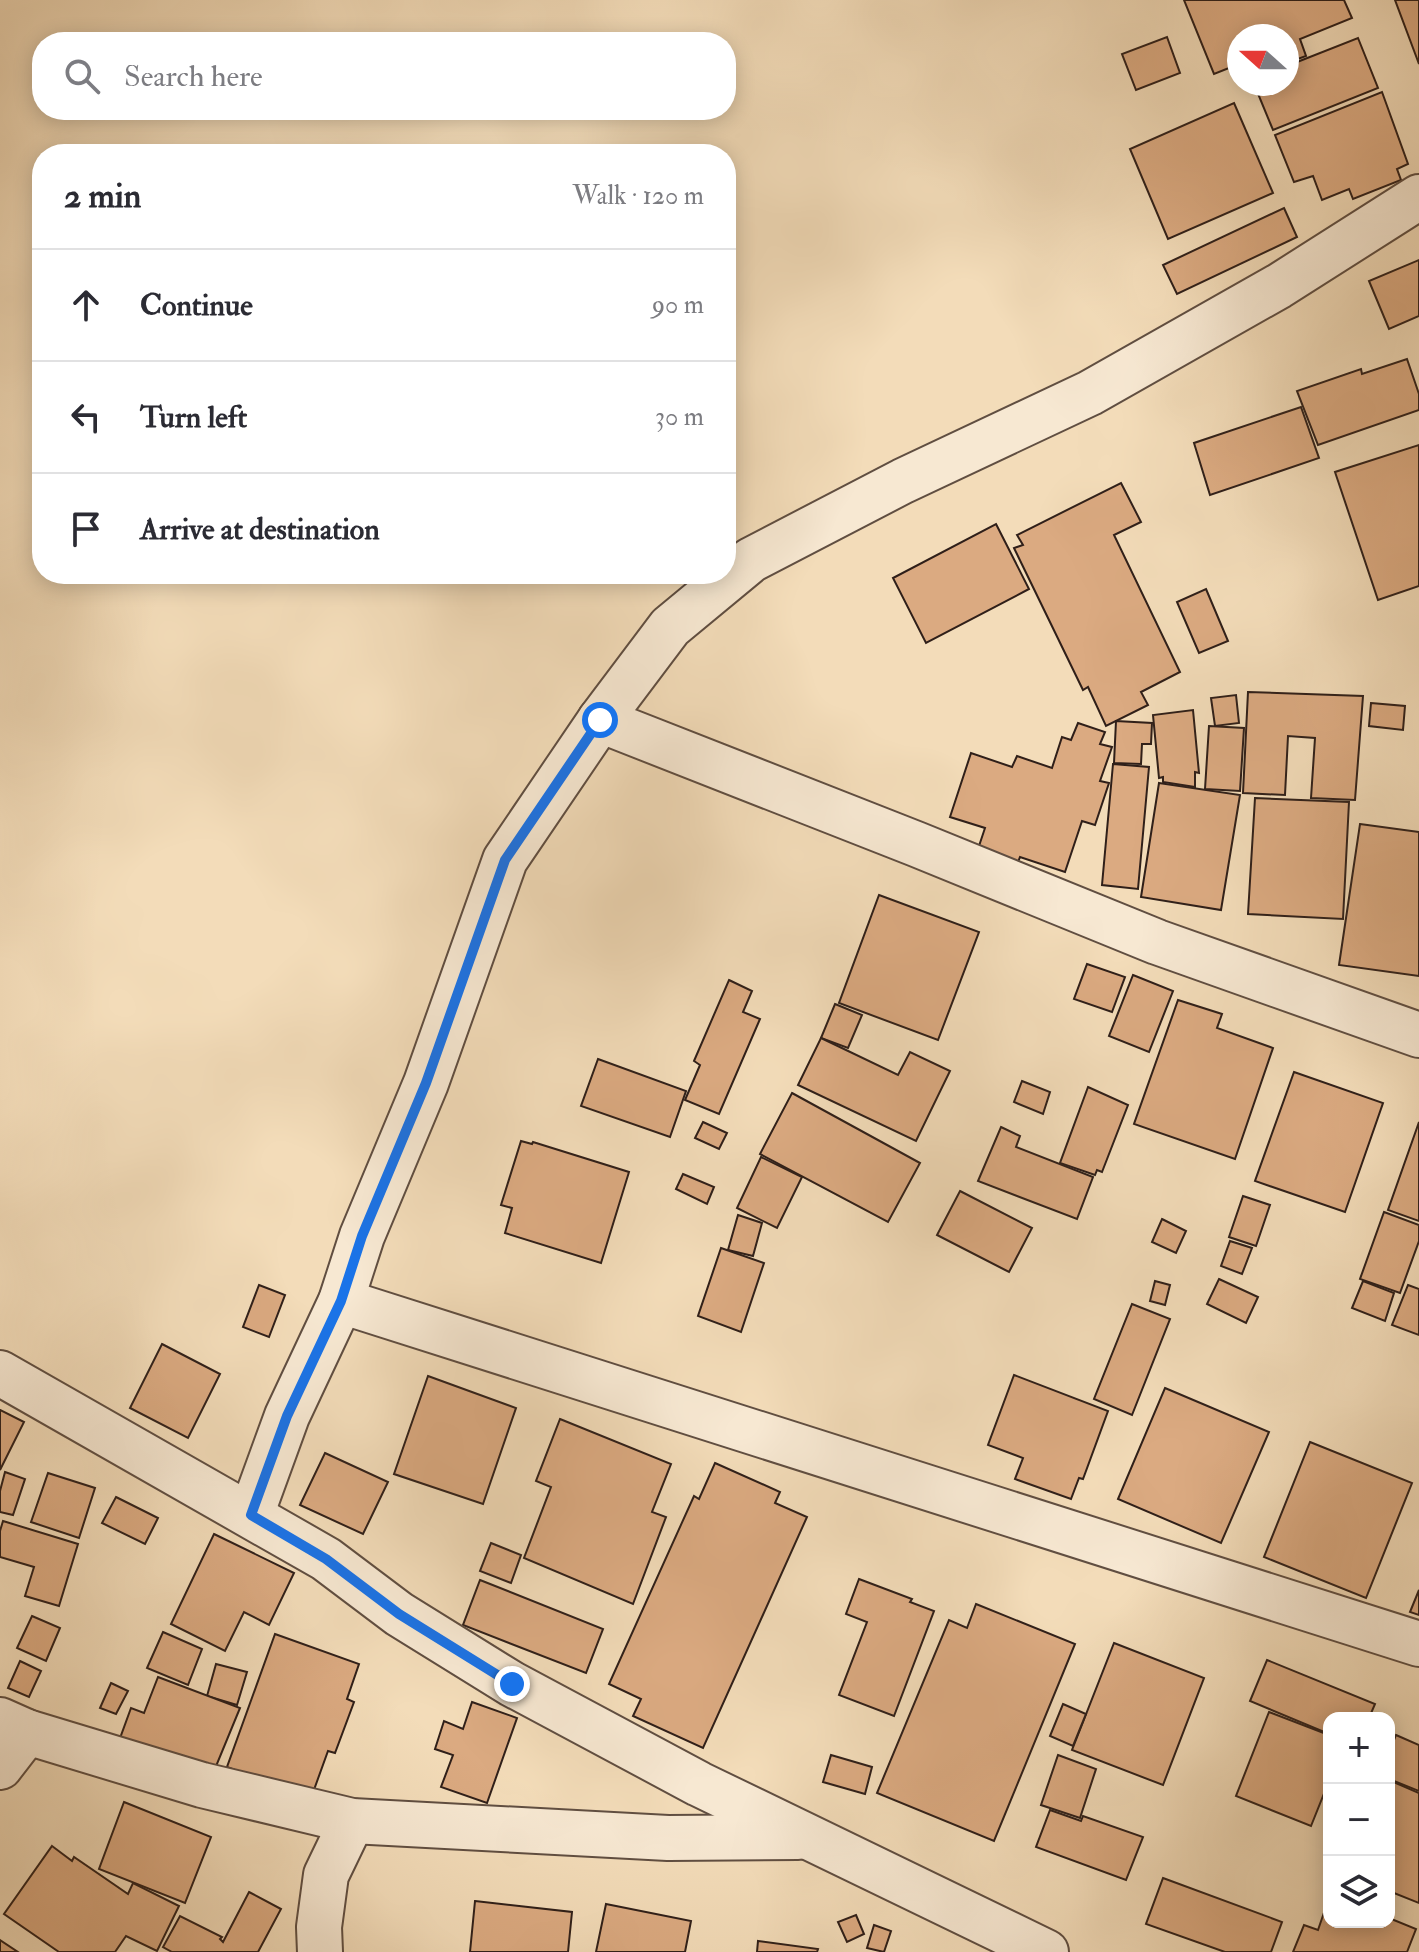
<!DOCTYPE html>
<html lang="en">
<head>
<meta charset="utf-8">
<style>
	body { margin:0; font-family:"IM FELL Double Pica",serif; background:#f2f2f3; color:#2b2b33 }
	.controls { position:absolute; right:24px; bottom:24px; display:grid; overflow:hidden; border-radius:16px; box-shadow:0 4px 20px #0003 }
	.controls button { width:72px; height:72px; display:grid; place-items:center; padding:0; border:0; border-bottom:2px solid #e1e1e2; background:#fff; color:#2b2b33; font:40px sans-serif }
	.compass { position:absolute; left:1227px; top:24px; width:72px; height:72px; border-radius:50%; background:#fff; box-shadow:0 4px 20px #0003; rotate:291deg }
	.stop { position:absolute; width:24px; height:24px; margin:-18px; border:6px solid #1a73e8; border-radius:50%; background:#fff }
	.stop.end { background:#1a73e8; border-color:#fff; box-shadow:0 2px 8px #0008 }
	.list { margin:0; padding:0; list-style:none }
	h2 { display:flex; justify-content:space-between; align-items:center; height:104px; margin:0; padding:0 32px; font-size:34px }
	h2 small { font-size:26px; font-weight:400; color:#7c7c81 }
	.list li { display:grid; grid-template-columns:52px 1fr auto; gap:24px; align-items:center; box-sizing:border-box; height:112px; padding:0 32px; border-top:2px solid #e1e1e2 }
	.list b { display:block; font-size:30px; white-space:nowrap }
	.list em { font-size:26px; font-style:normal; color:#7c7c81 }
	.icon { flex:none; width:44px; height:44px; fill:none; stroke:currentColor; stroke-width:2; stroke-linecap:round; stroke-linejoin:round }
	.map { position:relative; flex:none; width:1419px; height:1952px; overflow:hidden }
	.search { position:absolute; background:#fff; box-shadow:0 4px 20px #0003; left:32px; top:32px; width:704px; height:88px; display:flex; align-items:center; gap:20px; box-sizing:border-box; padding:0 28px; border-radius:32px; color:#7c7c81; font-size:30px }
	.panel { position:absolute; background:#fff; box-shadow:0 4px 20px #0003; left:32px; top:144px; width:704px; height:440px; border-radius:32px }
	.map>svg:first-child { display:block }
	.building { fill:#dbaa81; stroke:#2f1f19; stroke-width:2 }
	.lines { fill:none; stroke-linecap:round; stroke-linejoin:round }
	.minor-casing { stroke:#604e41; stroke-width:48 }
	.minor { stroke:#f7e8d2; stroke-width:44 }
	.route { stroke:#1a73e8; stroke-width:10 }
</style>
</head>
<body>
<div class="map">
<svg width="1419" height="1952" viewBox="0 0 1419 1952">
	<rect width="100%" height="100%" fill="#f3dcb9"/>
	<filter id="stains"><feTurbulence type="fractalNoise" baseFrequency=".0025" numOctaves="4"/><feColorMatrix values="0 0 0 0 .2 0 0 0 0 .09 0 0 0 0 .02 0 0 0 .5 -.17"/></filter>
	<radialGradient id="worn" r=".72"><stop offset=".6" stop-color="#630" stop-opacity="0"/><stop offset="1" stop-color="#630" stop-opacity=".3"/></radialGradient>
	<g class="building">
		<path d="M1184 0H1344L1352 18 1300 39 1306 56 1287 63V36H1239V64L1214 74Z"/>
		<path d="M1395 0H1419V64Z"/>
		<path d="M1167 37 1180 73 1136 90 1122 54Z"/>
		<path d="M1358 38 1378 88 1273 130 1254 84H1287V66Z"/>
		<path d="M1382 92 1408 164 1397 169 1401 180 1353 199 1349 189 1322 200 1313 176 1294 182 1275 135Z"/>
		<path d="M1234 103 1273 193 1168 239 1130 149Z"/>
		<path d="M1284 208 1297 237 1177 294 1163 265Z"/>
		<path d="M1419 260V316L1389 329 1369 281Z"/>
		<path d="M1407 359 1419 394V410L1318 445 1297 391 1361 369 1362 374Z"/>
		<path d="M1301 407 1319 458 1210 495 1194 443Z"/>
		<path d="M1419 445V586L1378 600 1335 472Z"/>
		<path d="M1121 483 1141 522 1114 535 1180 672 1141 692 1148 705 1106 726 1088 687 1083 690 1014 548 1023 545 1017 535Z"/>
		<path d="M996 524 1029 589 926 643 893 578Z"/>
		<path d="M1206 589 1228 641 1199 653 1177 602Z"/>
		<path d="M1248 692 1363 696 1355 800 1311 798 1315 738 1288 736 1285 795 1243 793Z"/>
		<path d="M1236 695 1239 723 1215 726 1211 698Z"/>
		<path d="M1371 703 1405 706 1403 730 1369 726Z"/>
		<path d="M1193 710 1199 773 1195 772V787L1163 782V777L1159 778 1153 715Z"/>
		<path d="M1116 721 1152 723 1151 744H1142L1141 764 1114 763Z"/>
		<path d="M1078 723 1105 732 1100 744 1112 747 1100 781 1109 783 1095 825 1082 821 1065 872 1020 857 1018 862 978 849 985 828 950 817 971 753 1012 767 1017 756 1052 768 1062 737 1071 740Z"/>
		<path d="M1209 726 1244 728 1240 791 1205 789Z"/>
		<path d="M1113 764 1149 767 1138 889 1102 885Z"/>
		<path d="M1159 783 1240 795 1221 910 1141 897Z"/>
		<path d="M1255 798 1349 802 1343 919 1248 914Z"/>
		<path d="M1360 824 1419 832V976L1339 965Z"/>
		<path d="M879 895 979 932 938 1040 839 1003Z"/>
		<path d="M1087 964 1125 977 1112 1012 1074 999Z"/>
		<path d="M1133 975 1173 991 1149 1052 1109 1036Z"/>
		<path d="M729 980 752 991 743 1012 760 1019 719 1114 685 1100 700 1065 694 1061Z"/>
		<path d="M1178 1000 1222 1014 1217 1028 1273 1048 1235 1159 1134 1124Z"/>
		<path d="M835 1004 862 1015 848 1048 821 1038Z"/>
		<path d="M821 1038 898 1075 910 1052 950 1071 916 1141 798 1085Z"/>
		<path d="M598 1059 686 1091 670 1137 581 1106Z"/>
		<path d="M1294 1072 1383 1103 1345 1212 1255 1181Z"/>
		<path d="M1022 1081 1050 1092 1043 1114 1014 1102Z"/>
		<path d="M1088 1087 1128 1105 1102 1172 1097 1170 1095 1175 1060 1163Z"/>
		<path d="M792 1093 920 1163 888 1222 760 1154Z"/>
		<path d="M703 1122 727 1133 719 1149 695 1138Z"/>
		<path d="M1419 1122V1221L1388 1210Z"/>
		<path d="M1001 1127 1020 1136 1016 1147 1093 1177 1077 1219 978 1181Z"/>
		<path d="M521 1141 532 1144 533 1142 629 1172 601 1263 505 1233 512 1208 501 1205Z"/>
		<path d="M761 1157 802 1177 777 1228 737 1208Z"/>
		<path d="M683 1174 714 1187 707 1204 676 1189Z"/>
		<path d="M960 1191 1032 1228 1009 1272 937 1235Z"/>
		<path d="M1243 1196 1270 1205 1256 1246 1229 1237Z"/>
		<path d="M1384 1212 1419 1225V1241L1400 1293 1360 1279Z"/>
		<path d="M738 1215 762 1223 753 1256 728 1250Z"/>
		<path d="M1162 1219 1186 1231 1176 1253 1152 1242Z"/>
		<path d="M1230 1241 1252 1248 1242 1274 1221 1266Z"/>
		<path d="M721 1248 764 1263 741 1332 698 1316Z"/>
		<path d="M1219 1279 1258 1297 1246 1323 1207 1304Z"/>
		<path d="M1155 1281 1170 1285 1165 1305 1150 1301Z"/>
		<path d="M1363 1281 1394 1293 1385 1321 1352 1308Z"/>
		<path d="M259 1285 285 1295 269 1337 243 1327Z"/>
		<path d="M1408 1285 1419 1289V1335L1392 1325Z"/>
		<path d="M1132 1304 1170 1319 1132 1415 1094 1399Z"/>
		<path d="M162 1344 220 1374 188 1438 130 1408Z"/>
		<path d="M1014 1375 1108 1411 1083 1479 1079 1478 1071 1499 1015 1479 1023 1458 988 1445Z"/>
		<path d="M428 1376 516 1408 483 1504 394 1474Z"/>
		<path d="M1165 1388 1269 1432 1221 1543 1118 1499Z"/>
		<path d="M0 1410 24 1422 0 1470Z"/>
		<path d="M560 1419 671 1464 652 1512 666 1517 633 1604 524 1558 551 1487 536 1481Z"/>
		<path d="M1310 1442 1412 1483 1366 1598 1264 1557Z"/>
		<path d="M325 1453 388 1482 363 1534 300 1505Z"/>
		<path d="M715 1463 780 1492 775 1503 807 1517 703 1748 633 1716 641 1699 609 1684 694 1496 699 1499Z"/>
		<path d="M5 1472 25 1479 13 1515 0 1512V1491Z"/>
		<path d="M48 1473 95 1488 79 1538 31 1522Z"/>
		<path d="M116 1497 158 1518 145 1544 102 1523Z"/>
		<path d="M3 1521 78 1544 59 1606 25 1596 34 1567 0 1557V1531Z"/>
		<path d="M214 1534 294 1573 269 1625 244 1612 225 1651 171 1624Z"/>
		<path d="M491 1543 521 1555 511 1583 480 1571Z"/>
		<path d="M859 1579 912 1599 910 1602 934 1611 894 1716 839 1695 867 1622 846 1614Z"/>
		<path d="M480 1580 603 1629 586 1673 463 1625Z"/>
		<path d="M1419 1590V1615L1410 1612Z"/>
		<path d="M976 1604 1075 1644 994 1841 877 1793 949 1620 967 1628Z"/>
		<path d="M32 1616 60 1628 46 1661 17 1648Z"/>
		<path d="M163 1632 202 1649 188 1685 147 1668Z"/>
		<path d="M275 1634 359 1664 347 1699 354 1702 335 1753 328 1751 311 1798 227 1767Z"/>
		<path d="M1114 1643 1204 1678 1163 1785 1072 1750Z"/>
		<path d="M1267 1660 1375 1704 1369 1718H1329V1734L1250 1701Z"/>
		<path d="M20 1661 41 1671 29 1697 8 1688Z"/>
		<path d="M216 1664 247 1672 237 1705 207 1696Z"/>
		<path d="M158 1677 240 1708 212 1776 119 1741 131 1708 144 1713Z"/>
		<path d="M111 1683 128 1691 116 1714 100 1708Z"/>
		<path d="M472 1702 517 1718 487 1803 441 1787 453 1755 435 1749 444 1721 463 1729Z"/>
		<path d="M1063 1704 1086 1714 1073 1746 1050 1736Z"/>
		<path d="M1269 1712 1329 1735V1781L1311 1826 1236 1796Z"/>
		<path d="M1396 1735 1419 1745V1791L1389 1779V1753Z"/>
		<path d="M831 1755 872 1767 865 1794 823 1782Z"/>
		<path d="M1058 1755 1096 1769 1080 1818 1041 1805Z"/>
		<path d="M1389 1780 1419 1793V1903L1389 1891Z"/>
		<path d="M124 1802 211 1837 185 1903 99 1869Z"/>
		<path d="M1050 1810 1081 1821 1083 1816 1143 1837 1126 1880 1036 1847Z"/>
		<path d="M52 1846 72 1861 74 1857 128 1894 133 1883 179 1906 157 1951 126 1936 115 1952H59L4 1914Z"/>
		<path d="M1163 1878 1282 1922 1271 1952H1225L1146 1924Z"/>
		<path d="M249 1892 281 1909 258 1952H172L163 1947 180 1916 222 1937 220 1939 223 1942Z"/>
		<path d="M1329 1898V1922H1389V1918L1416 1929 1407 1952H1293L1304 1925 1318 1930Z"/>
		<path d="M475 1901 572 1912 568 1952H470Z"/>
		<path d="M606 1904 691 1921 685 1952H596Z"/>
		<path d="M856 1915 864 1934 847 1942 838 1922Z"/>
		<path d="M874 1925 891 1931 884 1952 867 1948Z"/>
		<path d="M0 1940 18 1952H0Z"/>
		<path d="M758 1941 818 1949 817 1952H757Z"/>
	</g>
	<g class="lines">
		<g class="minor-casing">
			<g id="minor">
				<path d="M600 720 916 844 1157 942 1419 1035"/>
				<path d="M341 1301 1419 1644"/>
				<path d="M0 1373 326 1559 399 1614 512 1684 699 1784 1046 1952"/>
				<path d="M251 1515 287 1416 341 1301 362 1236 426 1083 505 860 600 720 670 627 751 560 903 481 1090 393 1279 286 1419 197"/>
				<path d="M0 1720 27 1732 202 1785 352 1821 668 1838 798 1837"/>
				<path d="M0 1767 27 1732"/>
				<path d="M320 1952 319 1927 326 1875 352 1821"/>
			</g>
		</g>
		<use href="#minor" class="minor"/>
	</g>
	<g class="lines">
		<path class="route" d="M512 1684 399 1614 326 1559 251 1515 287 1416 341 1301 362 1236 426 1083 505 860 600 720"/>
	</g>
	<rect width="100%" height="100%" filter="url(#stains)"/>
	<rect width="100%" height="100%" fill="url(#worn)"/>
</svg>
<div class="controls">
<button>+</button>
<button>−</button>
<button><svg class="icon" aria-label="layers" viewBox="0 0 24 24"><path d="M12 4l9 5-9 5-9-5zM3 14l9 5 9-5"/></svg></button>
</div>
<svg class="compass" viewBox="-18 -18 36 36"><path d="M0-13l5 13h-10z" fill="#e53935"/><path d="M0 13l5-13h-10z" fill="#7c7c81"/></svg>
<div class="stop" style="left:600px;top:720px"></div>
<div class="stop end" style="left:512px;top:1684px"></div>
<div class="search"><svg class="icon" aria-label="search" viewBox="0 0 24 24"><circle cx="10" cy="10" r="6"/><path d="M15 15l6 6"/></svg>Search here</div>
<section class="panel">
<h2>2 min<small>Walk · 120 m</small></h2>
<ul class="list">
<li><svg class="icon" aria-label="ahead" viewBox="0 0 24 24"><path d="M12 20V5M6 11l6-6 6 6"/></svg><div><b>Continue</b></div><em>90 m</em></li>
<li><svg class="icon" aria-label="left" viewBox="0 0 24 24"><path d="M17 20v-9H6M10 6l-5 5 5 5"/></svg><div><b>Turn left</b></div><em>30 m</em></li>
<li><svg class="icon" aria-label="arrive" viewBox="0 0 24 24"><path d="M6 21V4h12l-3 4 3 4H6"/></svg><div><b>Arrive at destination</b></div></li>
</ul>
</section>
</div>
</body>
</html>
